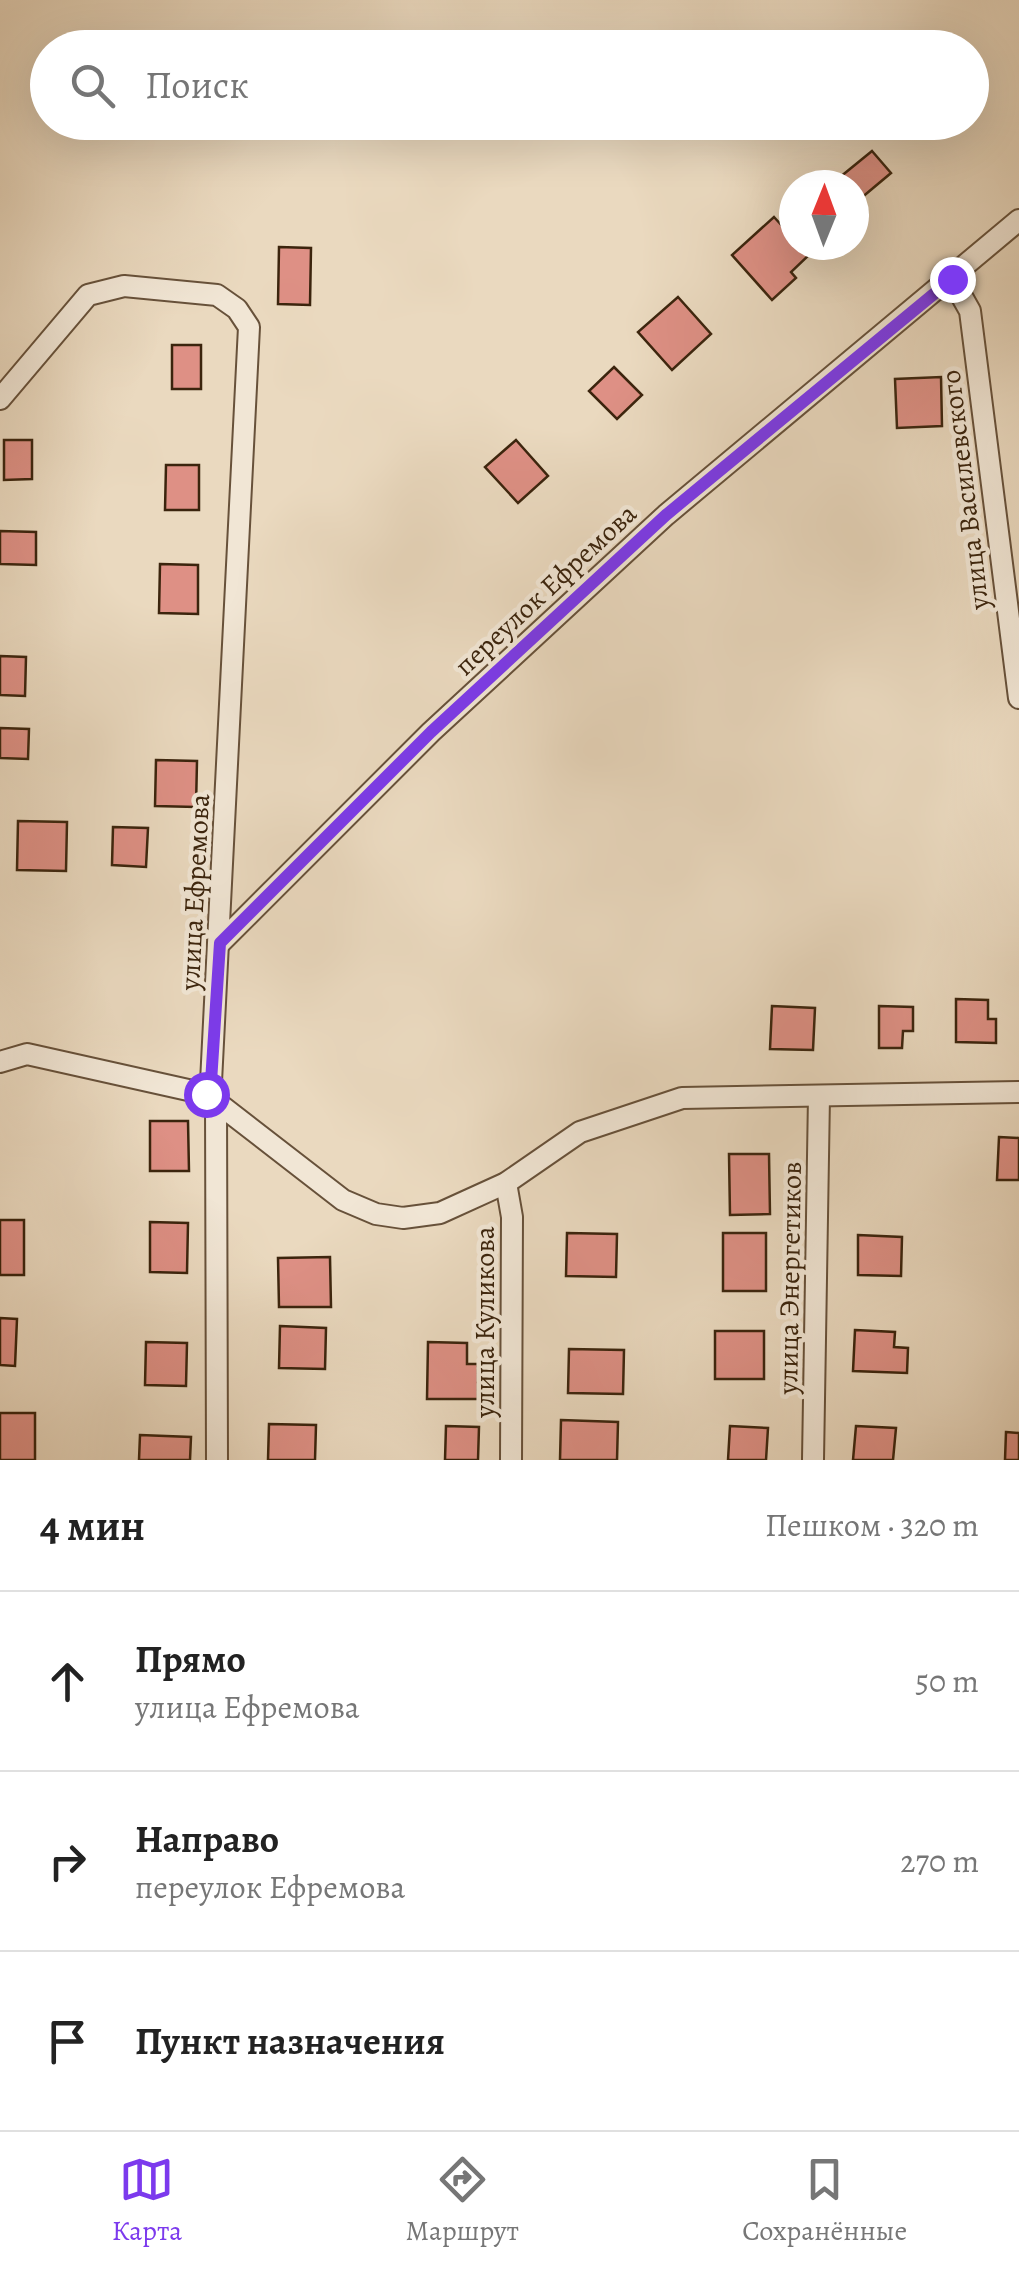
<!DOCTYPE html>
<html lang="ru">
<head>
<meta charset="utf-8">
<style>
	body { margin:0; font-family:Alegreya,serif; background:#f6f6f6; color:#222 }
	.compass { position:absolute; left:779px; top:170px; width:90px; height:90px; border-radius:50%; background:#fff; box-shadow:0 10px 40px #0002; rotate:1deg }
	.stop { position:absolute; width:30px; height:30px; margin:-22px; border:8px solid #7c3aed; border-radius:50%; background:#fff }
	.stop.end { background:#7c3aed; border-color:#fff; box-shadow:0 2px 10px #0008 }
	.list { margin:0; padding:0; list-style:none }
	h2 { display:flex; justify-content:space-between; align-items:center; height:130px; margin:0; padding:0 40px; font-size:42px }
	h2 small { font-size:32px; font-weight:400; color:#767676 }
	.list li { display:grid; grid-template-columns:65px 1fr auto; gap:30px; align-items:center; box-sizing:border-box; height:180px; padding:0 40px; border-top:2px solid #e0e0e0 }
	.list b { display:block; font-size:38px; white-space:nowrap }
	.list p { margin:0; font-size:32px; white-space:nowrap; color:#767676 }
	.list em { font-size:32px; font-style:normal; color:#767676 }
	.icon { flex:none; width:55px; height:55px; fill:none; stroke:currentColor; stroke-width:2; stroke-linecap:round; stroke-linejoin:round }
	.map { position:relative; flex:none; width:1019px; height:1460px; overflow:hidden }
	.search { position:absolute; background:#fff; box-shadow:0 10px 40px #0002; left:30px; right:30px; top:30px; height:110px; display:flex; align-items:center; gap:25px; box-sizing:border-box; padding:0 35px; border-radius:55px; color:#767676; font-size:38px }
	.sheet { height:670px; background:#fff }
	nav { display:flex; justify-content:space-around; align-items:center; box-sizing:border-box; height:140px; border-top:2px solid #e0e0e0; background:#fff; font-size:28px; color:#767676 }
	nav a { display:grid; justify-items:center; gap:5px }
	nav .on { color:#7c3aed }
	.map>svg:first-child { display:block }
	.building { fill:#de9085; stroke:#3b240d; stroke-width:2.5 }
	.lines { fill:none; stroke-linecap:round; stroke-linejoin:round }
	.minor-casing { stroke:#67513a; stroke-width:24 }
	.minor { stroke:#f1e6d5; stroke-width:20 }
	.route { stroke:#7c3aed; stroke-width:12 }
	.labels { text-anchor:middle; stroke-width:9; stroke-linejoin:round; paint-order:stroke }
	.street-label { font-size:28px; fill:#3b240d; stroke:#f1e6d5 }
</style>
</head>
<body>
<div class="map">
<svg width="1019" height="1460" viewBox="0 0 1019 1460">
	<rect width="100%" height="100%" fill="#ead9bf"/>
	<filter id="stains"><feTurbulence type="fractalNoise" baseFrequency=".002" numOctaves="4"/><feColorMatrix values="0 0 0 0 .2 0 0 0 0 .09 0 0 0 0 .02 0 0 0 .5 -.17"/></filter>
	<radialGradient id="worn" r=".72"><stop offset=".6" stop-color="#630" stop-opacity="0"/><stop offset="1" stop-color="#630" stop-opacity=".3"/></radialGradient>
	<g class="building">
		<path d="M872 151 891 173 854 204V185L834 182Z"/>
		<path d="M774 217 794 239V245L809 255 791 272 796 278 772 300 732 255Z"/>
		<path d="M279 247 311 248 310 305 278 304Z"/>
		<path d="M678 297 711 334 672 370 638 332Z"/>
		<rect x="172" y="345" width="29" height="44"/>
		<path d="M614 367 642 395 617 419 589 391Z"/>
		<path d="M941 377 942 426 897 428 895 379Z"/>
		<path d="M4 440H32V479L4 480Z"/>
		<path d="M516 440 548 476 518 503 485 467Z"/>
		<path d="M166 465H199V510H165Z"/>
		<path d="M0 531 36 532V565L0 564Z"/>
		<path d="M160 564 198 565V614L159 613Z"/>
		<path d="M0 656 26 657 25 696 0 695Z"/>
		<path d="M0 728 29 729 28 759 0 758Z"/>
		<path d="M156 760 197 761 196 807 155 806Z"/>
		<path d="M18 821 67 822 66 871 17 870Z"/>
		<path d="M113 827 148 828 146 867 112 865Z"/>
		<path d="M956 999 988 1000V1019H996V1043L956 1042Z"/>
		<path d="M772 1006 815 1008 813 1050 770 1049Z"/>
		<path d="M879 1006 913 1007V1031H903L902 1048H879Z"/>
		<path d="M150 1121H188L189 1171H150Z"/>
		<path d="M999 1137 1019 1138V1180H997Z"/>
		<path d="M729 1154H769L770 1214 730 1215Z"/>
		<rect x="0" y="1220" width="24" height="55"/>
		<path d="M150 1222 188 1223 187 1273 150 1272Z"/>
		<path d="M567 1233 617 1234 616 1277 566 1276Z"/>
		<rect x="723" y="1233" width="43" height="58"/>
		<path d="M858 1235 902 1237 901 1276 858 1275Z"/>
		<path d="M330 1257 331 1307H279L278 1258Z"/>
		<path d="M0 1318 17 1319 15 1366 0 1365Z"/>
		<path d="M280 1326 326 1328 325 1369 279 1368Z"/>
		<path d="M855 1330 895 1332 894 1347 908 1348 907 1373 853 1371Z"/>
		<rect x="715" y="1331" width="49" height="48"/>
		<path d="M146 1342 187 1343 186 1386 145 1385Z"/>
		<path d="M428 1342 467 1343V1364H478V1399H427Z"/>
		<path d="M569 1349 624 1350 623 1394 568 1393Z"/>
		<rect x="0" y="1413" width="35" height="47"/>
		<path d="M561 1420 618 1422 617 1460H560Z"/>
		<path d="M269 1424 316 1425 315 1460H268Z"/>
		<path d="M446 1426 479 1427 478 1460H445Z"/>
		<path d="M730 1426 768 1428 766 1460H728Z"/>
		<path d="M856 1426 896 1428 893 1460H853Z"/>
		<path d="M1006 1432 1019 1433V1460H1005Z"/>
		<path d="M140 1435 191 1437 190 1460H139Z"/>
	</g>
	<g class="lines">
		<g class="minor-casing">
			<g id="minor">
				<path d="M952 279 970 311 1019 698"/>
				<path d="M0 399 88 295 124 286 217 295 237 309 249 327 211 1082 216 1101 217 1460"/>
				<path d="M220 943 431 732 666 515 1019 220"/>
				<path d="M0 1062 27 1054 206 1094 343 1200 376 1214 403 1218 440 1213 506 1183 580 1132 682 1098 1019 1092"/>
				<path d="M506 1183 512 1217 511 1460"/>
				<path d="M813 1460 819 1096"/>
			</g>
		</g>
		<use href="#minor" class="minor"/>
	</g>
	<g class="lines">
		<path class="route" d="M206 1094 216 1101 211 1082 220 943 431 732 666 515 952 279"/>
	</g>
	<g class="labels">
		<g class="street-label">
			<text transform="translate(964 490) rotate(-97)" y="10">улица Василевского</text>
			<text transform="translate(545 589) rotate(-43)" y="10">переулок Ефремова</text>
			<text transform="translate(194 892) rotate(-87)" y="10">улица Ефремова</text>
			<text transform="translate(789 1278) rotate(-89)" y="10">улица Энергетиков</text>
			<text transform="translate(484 1322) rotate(-90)" y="10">улица Куликова</text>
		</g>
	</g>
	<rect width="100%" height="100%" filter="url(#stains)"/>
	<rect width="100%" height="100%" fill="url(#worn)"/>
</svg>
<svg class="compass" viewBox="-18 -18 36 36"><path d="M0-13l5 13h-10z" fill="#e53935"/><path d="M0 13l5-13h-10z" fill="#767676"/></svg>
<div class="stop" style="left:206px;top:1094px"></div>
<div class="stop end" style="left:952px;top:279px"></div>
<div class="search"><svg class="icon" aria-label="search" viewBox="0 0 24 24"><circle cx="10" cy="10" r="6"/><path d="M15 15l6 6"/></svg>Поиск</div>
</div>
<section class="sheet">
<h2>4 мин<small>Пешком · 320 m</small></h2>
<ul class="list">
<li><svg class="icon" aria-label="ahead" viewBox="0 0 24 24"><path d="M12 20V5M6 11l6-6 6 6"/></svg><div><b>Прямо</b><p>улица Ефремова</p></div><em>50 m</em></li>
<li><svg class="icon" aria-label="right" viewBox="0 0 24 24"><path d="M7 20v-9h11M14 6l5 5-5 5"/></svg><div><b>Направо</b><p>переулок Ефремова</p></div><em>270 m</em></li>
<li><svg class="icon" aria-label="arrive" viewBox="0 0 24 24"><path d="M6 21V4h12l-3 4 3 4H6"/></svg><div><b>Пункт назначения</b></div></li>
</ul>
</section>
<nav>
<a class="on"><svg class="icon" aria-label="map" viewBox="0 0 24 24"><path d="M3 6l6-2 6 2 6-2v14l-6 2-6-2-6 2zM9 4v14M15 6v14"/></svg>Карта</a>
<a><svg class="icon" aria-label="directions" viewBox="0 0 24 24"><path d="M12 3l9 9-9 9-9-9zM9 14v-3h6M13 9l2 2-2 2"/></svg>Маршрут</a>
<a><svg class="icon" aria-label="saved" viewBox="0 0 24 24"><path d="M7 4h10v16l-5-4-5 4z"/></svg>Сохранённые</a>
</nav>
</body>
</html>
